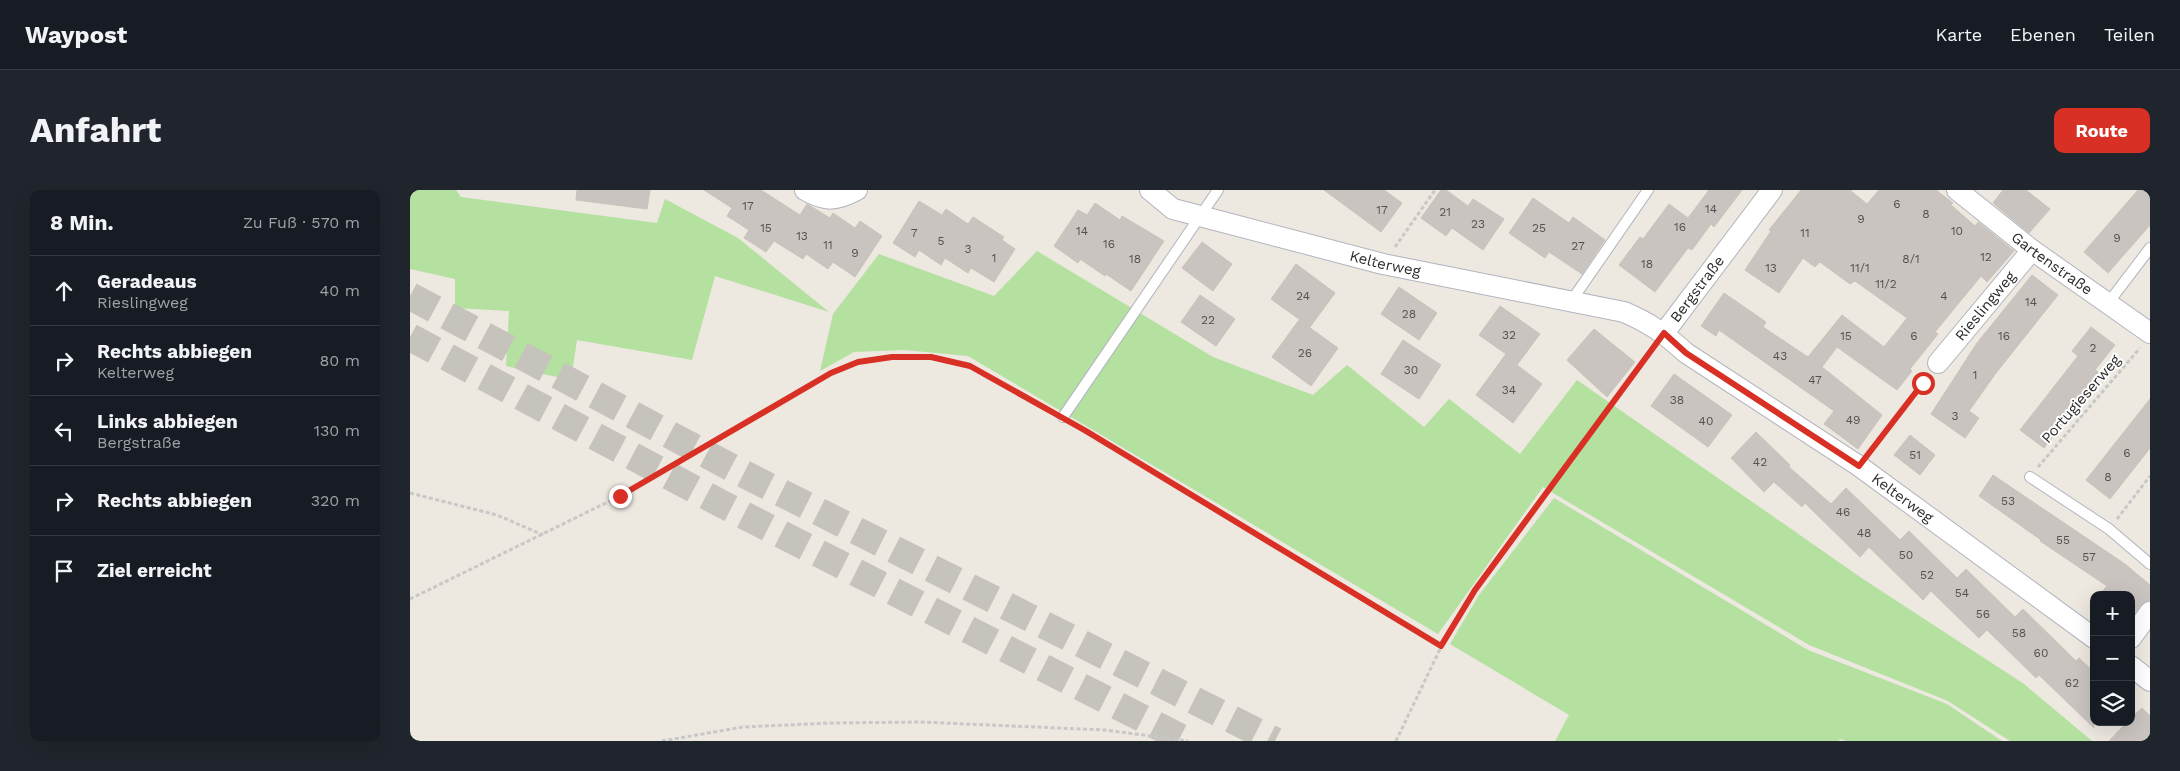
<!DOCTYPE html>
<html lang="de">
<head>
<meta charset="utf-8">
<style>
	body { margin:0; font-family:"Work Sans",sans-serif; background:#20242c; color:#f1f3f6 }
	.controls { position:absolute; right:15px; bottom:15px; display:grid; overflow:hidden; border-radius:10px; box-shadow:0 5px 20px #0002 }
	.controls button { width:45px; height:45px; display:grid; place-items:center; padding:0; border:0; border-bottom:1px solid #363941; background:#171b24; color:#f1f3f6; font:25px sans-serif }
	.stop { position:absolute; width:15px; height:15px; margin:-11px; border:4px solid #d93025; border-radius:50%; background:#fff }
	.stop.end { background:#d93025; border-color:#fff; box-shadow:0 1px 5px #0008 }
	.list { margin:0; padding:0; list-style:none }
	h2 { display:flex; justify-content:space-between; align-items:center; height:65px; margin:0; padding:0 20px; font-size:21px }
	h2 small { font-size:16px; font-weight:400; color:#9ea1a6 }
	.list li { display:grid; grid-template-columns:32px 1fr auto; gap:15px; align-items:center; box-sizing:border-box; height:70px; padding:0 20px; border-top:1px solid #363941 }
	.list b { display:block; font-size:19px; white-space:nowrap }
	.list p { margin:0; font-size:16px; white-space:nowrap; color:#9ea1a6 }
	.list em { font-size:16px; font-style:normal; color:#9ea1a6 }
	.icon { flex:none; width:28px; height:28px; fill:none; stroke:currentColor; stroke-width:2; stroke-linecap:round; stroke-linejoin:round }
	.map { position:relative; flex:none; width:1740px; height:551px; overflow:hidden; border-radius:10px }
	header { display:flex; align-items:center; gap:30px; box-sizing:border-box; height:70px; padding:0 25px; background:#171b24; border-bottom:1px solid #363941 }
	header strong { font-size:24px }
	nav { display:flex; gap:28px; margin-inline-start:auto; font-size:18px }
	.intro { display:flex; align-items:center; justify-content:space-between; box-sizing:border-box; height:120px; padding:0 30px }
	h1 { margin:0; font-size:35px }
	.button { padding:12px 22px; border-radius:10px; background:#d93025; color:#fff; font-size:18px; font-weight:700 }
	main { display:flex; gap:30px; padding:0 30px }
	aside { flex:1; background:#171b24; border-radius:10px; box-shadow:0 5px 20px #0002 }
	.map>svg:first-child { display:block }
	.green { fill:#b4e0a0 }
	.building { fill:#c9c4bf; stroke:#c9c3b9 }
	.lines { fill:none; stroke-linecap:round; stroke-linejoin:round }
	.trunk-tunnel { stroke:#c6c2bc; stroke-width:28; stroke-dasharray:28 14; stroke-linecap:butt }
	.service-casing { stroke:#b3b5bf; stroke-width:12 }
	.minor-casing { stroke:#b3b5bf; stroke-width:22 }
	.path { stroke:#c8c8c8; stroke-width:3; stroke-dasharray:4 2.5; stroke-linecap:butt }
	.service { stroke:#fff; stroke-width:10 }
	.minor { stroke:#fff; stroke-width:20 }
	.route { stroke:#d93025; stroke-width:6 }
	.labels { text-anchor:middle; stroke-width:4; stroke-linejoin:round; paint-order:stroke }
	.number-label { font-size:12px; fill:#535251 }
	.street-label { font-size:15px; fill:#2c2c2c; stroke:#fff }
</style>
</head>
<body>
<header>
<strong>Waypost</strong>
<nav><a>Karte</a><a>Ebenen</a><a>Teilen</a></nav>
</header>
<div class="intro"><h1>Anfahrt</h1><a class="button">Route</a></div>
<main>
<aside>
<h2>8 Min.<small>Zu Fuß · 570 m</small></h2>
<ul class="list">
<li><svg class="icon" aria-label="ahead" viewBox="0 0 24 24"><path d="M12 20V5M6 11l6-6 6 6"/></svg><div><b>Geradeaus</b><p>Rieslingweg</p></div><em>40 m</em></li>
<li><svg class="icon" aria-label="right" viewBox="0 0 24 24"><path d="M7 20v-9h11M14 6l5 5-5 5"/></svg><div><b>Rechts abbiegen</b><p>Kelterweg</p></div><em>80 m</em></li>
<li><svg class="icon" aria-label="left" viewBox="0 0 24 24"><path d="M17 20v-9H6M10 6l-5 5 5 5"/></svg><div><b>Links abbiegen</b><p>Bergstraße</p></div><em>130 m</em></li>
<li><svg class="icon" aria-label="right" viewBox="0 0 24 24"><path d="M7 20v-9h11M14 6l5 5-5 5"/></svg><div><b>Rechts abbiegen</b></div><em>320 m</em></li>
<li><svg class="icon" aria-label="arrive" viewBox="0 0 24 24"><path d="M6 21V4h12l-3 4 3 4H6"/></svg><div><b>Ziel erreicht</b></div></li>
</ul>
</aside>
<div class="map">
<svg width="1740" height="551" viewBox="0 0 1740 551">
	<rect width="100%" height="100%" fill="#ede8e0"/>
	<g class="green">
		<path d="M0 0H46L51 7 247 33 255 9 328 48 419 122 305 86 282 170 167 150 161 190 96 176 99 121 45 118V89L0 79Z"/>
		<path d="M627 61 803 167 903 205 937 175 1014 237 1039 209 1110 264 1167 190 1453 389 1614 494 1682 551H1600L1538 511 1399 455 1133 297 1028 444 558 166 494 160 444 162 410 181 423 124 469 64 584 106Z"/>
		<path d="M1144 308 1398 460 1537 514 1592 551H1436L1430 549 1429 551H1145L1159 525 1040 454 1069 405Z"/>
	</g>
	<g class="building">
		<path d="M167 0H240L237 19 166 10Z"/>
		<path d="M294 0H351L390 25 397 14 420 28 423 23 445 38 450 31 472 46 445 87 423 72 418 79 396 64 393 69 364 51 356 62 334 48 339 40 317 26 322 18Z"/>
		<path d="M914 0H974L992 13 971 42Z"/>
		<path d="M1031 0H1036L1058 16 1063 9 1094 29 1073 60 1042 38 1036 46 1011 28Z"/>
		<path d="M1299 0H1332L1304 37 1301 34 1282 60 1278 58 1245 102 1209 75 1230 47 1233 49 1259 14 1278 28Z"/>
		<path d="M1391 0H1440L1457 14 1469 0H1526L1543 13 1541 15 1565 36 1568 32 1604 61 1577 92 1571 86 1525 142 1528 144 1500 179 1502 181 1487 200 1427 157 1412 177 1472 225 1448 259 1414 234 1424 221 1309 140 1306 146 1291 136 1314 103 1356 132 1353 137 1398 167 1432 125 1474 157 1497 128 1445 91 1440 94 1410 72 1405 77 1393 68 1369 103 1335 80 1361 41 1359 40Z"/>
		<path d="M1593 0H1616L1640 19 1619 43 1583 13Z"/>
		<path d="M1728 0H1740V35L1698 83 1674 62Z"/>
		<path d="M1123 8 1159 33 1163 27 1195 50 1172 84 1139 62 1135 68 1099 43Z"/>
		<path d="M509 11 532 25 536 19 558 34 563 27 594 47 592 50 605 59 584 92 561 78 558 83 535 68 531 75 509 60 505 67 483 53Z"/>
		<path d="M685 13 710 30 712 26 754 51 721 101 696 84 695 86 670 69 668 73 644 56 668 20 677 25Z"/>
		<path d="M792 52 822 74 803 101 772 78Z"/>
		<path d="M886 74 925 103 900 137 861 109Z"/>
		<path d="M1622 85 1648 105 1586 183 1559 221 1569 228 1555 248 1521 224 1567 153Z"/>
		<path d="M989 97 1027 123 1009 150 971 124Z"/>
		<path d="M790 105 825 129 806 156 771 132Z"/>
		<path d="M1090 116 1130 144 1107 175 1132 194 1103 233 1066 205 1096 164 1069 145Z"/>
		<path d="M889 130 928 158 901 196 862 167Z"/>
		<path d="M1681 137 1705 155 1685 180 1692 184 1634 258 1610 240 1668 166 1662 161Z"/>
		<path d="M1184 139 1225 172 1197 207 1157 170Z"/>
		<path d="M993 150 1031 175 1009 209 971 184Z"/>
		<path d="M1264 184 1322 225 1298 257 1241 216Z"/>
		<path d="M1740 209V258L1700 309 1676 290Z"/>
		<path d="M1346 242 1380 275 1379 277 1421 314 1436 298 1490 350 1499 341 1547 388 1556 379 1605 427 1613 419 1666 471 1669 468 1684 482V538L1629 485 1626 488 1577 440 1569 448 1521 401 1513 410 1459 357 1450 367 1395 313 1392 317 1364 292 1354 302 1321 268Z"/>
		<path d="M1500 245 1525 265 1510 285 1484 265Z"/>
		<path d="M1583 285 1715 374 1740 395V410L1731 415 1721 428V405H1689L1697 396 1630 351 1631 350 1569 306Z"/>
		<path d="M1732 518 1740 526V551H1699L1717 532H1721V528Z"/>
	</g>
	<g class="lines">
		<g class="trunk-tunnel">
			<path d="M0 106 324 279 865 551"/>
			<path d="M0 147 310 313 777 551"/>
		</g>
		<g class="service-casing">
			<g id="service">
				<path d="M1162 110 1238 0"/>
				<path d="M1699 112 1740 58"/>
				<path d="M653 227 808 0"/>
				<path d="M1620 287 1699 339 1740 374"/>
			</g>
		</g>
		<g class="minor-casing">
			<g id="minor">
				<path d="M395 0C416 12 426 11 447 0"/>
				<path id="s1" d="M740 0 763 19 790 26 973 74 1214 122C1240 133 1255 144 1276 163L1449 276 1684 448"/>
				<path id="s2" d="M1547 0 1622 60 1740 143"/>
				<path id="s3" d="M1254 143 1362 0"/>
				<path id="s4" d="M1528 173 1622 60"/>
				<path d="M1721 448 1740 422"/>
				<path d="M1721 476 1740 491"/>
			</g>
		</g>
		<g class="path">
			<path d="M985 57 1025 0"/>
			<path d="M665 235 1031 457"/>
			<path d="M1460 262 1517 188"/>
			<path d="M1628 277 1730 158"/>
			<path d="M0 303 87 325 133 345"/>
			<path d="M1707 329 1740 286"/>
			<path d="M0 409 210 306 388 201 421 183 448 172 482 167H521L560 176 640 220"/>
			<path d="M252 551 333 537 421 533 510 532 695 540 778 551"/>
			<path d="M986 551 1031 457 1065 400 1242 160"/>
		</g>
		<use href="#service" class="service"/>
		<use href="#minor" class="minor"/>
	</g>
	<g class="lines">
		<path class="route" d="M210 306 421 183 448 172 482 167H521L560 176 676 241 1031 456 1065 400 1254 143 1276 163 1449 276 1513 193"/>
	</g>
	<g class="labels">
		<g class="number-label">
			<text x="1487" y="18">6</text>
			<text x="338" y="20">17</text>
			<text x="1301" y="23">14</text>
			<text x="972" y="24">17</text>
			<text x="1035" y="26">21</text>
			<text x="1516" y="28">8</text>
			<text x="1451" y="33">9</text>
			<text x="1068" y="38">23</text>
			<text x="1270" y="41">16</text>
			<text x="356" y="42">15</text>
			<text x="1129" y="42">25</text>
			<text x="672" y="45">14</text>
			<text x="1547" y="45">10</text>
			<text x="504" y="47">7</text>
			<text x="1395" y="47">11</text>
			<text x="392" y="50">13</text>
			<text x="1707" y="52">9</text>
			<text x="531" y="55">5</text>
			<text x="699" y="58">16</text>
			<text x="418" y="59">11</text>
			<text x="1168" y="60">27</text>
			<text x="558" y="63">3</text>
			<text x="445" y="67">9</text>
			<text x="1576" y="71">12</text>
			<text x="584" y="72">1</text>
			<text x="725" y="73">18</text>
			<text x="1501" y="73">8/1</text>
			<text x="1237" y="78">18</text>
			<text x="1361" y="82">13</text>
			<text x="1450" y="82">11/1</text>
			<text x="1476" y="98">11/2</text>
			<text x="893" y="110">24</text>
			<text x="1534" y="110">4</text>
			<text x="1621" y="116">14</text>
			<text x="999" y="128">28</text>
			<text x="798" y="134">22</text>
			<text x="1099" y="149">32</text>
			<text x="1436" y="150">15</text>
			<text x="1504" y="150">6</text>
			<text x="1594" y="150">16</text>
			<text x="1683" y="162">2</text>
			<text x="895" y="167">26</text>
			<text x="1370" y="170">43</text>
			<text x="1001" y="184">30</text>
			<text x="1565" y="189">1</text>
			<text x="1405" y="194">47</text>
			<text x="1099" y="204">34</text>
			<text x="1267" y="214">38</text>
			<text x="1545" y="230">3</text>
			<text x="1443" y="234">49</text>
			<text x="1296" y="235">40</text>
			<text x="1717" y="267">6</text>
			<text x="1505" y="269">51</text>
			<text x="1350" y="276">42</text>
			<text x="1698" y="291">8</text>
			<text x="1598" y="315">53</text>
			<text x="1433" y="326">46</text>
			<text x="1454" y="347">48</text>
			<text x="1653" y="354">55</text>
			<text x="1496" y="369">50</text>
			<text x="1679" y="371">57</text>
			<text x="1517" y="389">52</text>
			<text x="1552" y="407">54</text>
			<text x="1573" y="428">56</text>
			<text x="1609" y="447">58</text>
			<text x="1631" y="467">60</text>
			<text x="1662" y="497">62</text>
		</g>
		<g class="street-label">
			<text dy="5" stroke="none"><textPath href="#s1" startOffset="249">Kelterweg</textPath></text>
			<text dy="5" stroke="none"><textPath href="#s2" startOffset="120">Gartenstraße</textPath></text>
			<text dy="5" stroke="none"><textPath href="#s3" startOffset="55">Bergstraße</textPath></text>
			<text dy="5" stroke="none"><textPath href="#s4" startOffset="74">Rieslingweg</textPath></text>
			<text transform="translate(1671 209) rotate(-49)" y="5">Portugieserweg</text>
			<text dy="5" stroke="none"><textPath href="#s1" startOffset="828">Kelterweg</textPath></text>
		</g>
	</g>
</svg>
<div class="controls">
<button>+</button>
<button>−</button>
<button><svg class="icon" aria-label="layers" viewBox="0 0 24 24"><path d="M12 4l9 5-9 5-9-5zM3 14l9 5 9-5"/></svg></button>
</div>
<div class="stop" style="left:1513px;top:193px"></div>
<div class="stop end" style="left:210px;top:306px"></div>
</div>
</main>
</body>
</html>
